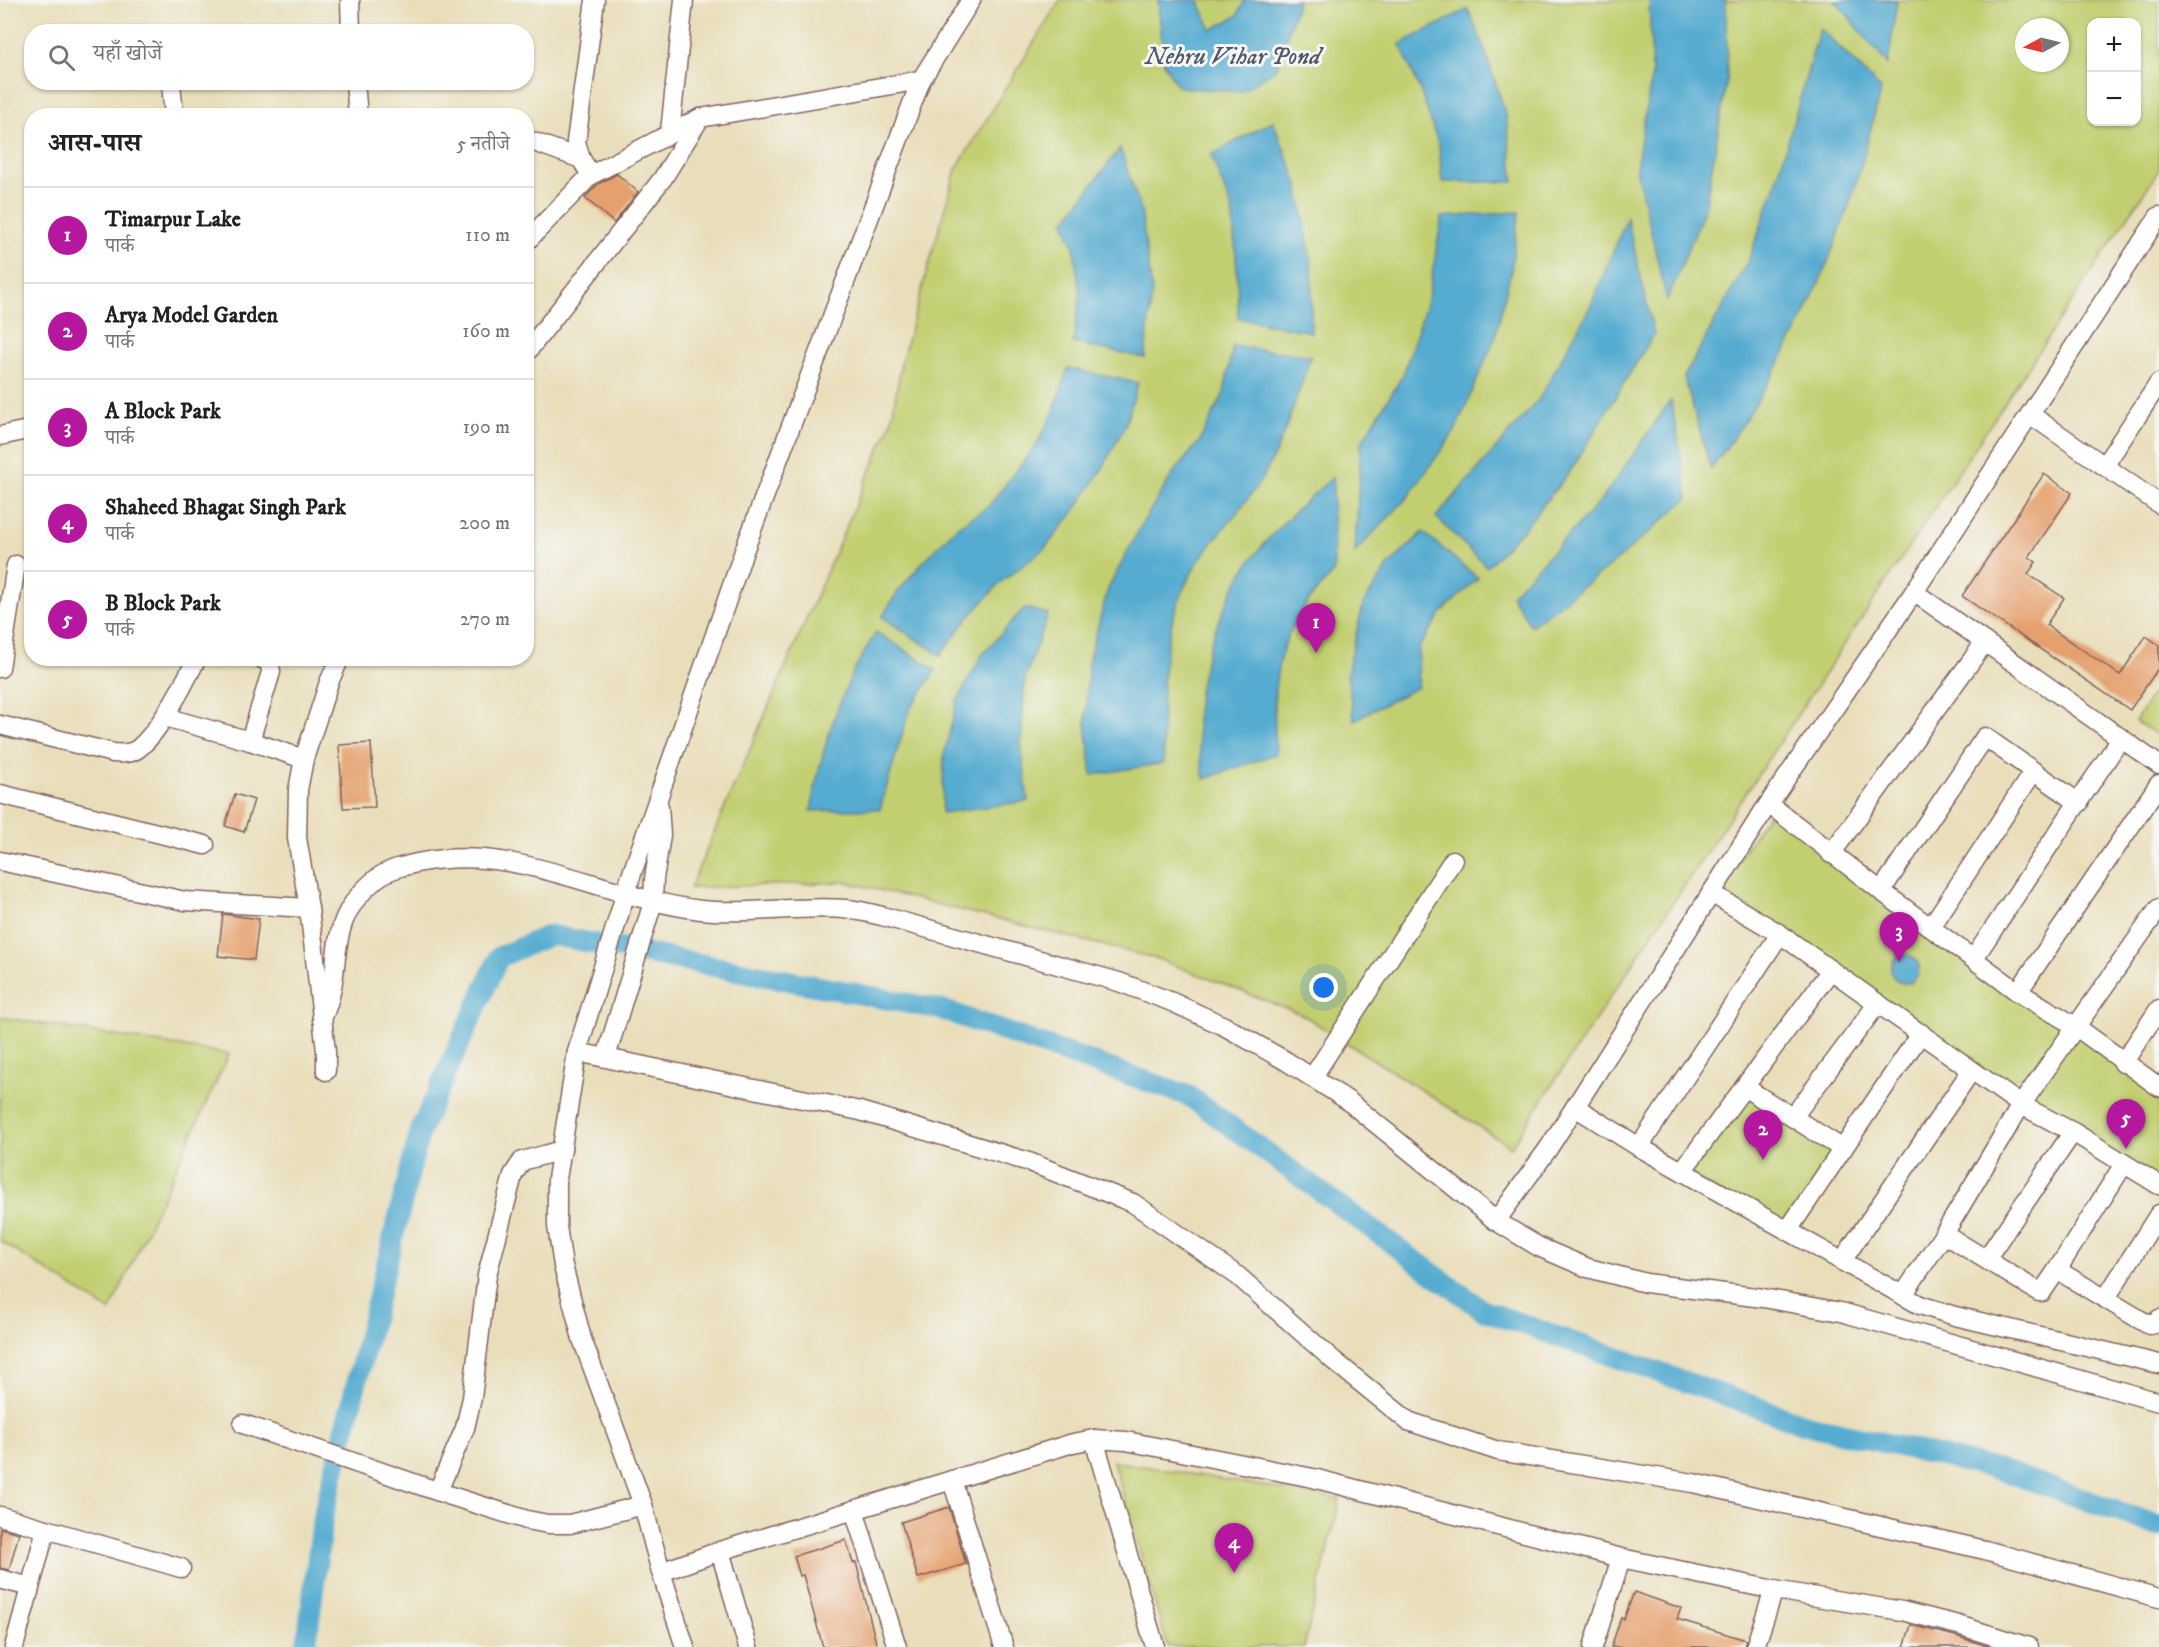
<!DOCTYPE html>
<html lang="hi">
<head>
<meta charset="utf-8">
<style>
	body { margin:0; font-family:"IM FELL DW Pica","Noto Serif Devanagari",serif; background:#f6f6f6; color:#202124 }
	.controls { position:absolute; right:18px; top:18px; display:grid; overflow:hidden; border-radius:12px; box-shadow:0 2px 4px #0004 }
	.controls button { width:54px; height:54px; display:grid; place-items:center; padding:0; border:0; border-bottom:2px solid #e0e0e0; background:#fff; color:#202124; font:30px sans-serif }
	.compass { position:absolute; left:2015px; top:18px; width:54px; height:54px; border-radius:50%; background:#fff; box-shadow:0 2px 4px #0004; rotate:263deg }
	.you { position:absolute; left:1324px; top:988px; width:21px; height:21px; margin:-15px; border:4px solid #fff; border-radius:50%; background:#1a73e8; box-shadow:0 0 0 9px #1a73e833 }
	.badge { display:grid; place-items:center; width:39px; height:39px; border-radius:50%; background:#b5179e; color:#fff; font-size:20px; font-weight:700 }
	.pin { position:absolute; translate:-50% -50px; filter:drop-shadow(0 2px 3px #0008) }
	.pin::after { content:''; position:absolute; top:32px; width:21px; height:18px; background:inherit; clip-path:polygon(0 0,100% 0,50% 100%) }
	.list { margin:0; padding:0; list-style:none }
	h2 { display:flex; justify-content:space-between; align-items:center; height:78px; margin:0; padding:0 24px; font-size:26px }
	h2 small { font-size:20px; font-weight:400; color:#757577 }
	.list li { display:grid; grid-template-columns:39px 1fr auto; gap:18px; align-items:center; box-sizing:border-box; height:96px; padding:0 24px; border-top:2px solid #e0e0e0 }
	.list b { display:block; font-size:22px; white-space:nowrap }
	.list p { margin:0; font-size:20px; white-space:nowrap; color:#757577 }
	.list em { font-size:20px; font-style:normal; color:#757577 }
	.icon { flex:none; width:33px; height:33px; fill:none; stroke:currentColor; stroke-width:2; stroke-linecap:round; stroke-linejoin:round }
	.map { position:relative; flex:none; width:2159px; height:1647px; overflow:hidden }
	.search { position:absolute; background:#fff; box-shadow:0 2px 4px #0004; left:24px; top:24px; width:510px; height:66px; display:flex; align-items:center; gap:15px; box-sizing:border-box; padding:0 21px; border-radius:24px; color:#757577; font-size:22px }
	.panel { position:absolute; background:#fff; box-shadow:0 2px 4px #0004; left:24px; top:108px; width:510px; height:558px; border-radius:24px }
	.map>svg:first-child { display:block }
	.green { fill:#c2cf71; stroke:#86774e; stroke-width:1.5; fill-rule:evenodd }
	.water { fill:#54abd0; stroke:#4f657e; stroke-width:1.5 }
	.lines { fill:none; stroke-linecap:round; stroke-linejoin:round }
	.canal { stroke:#54abd0; stroke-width:21 }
	.building { fill:#e5a06e }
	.minor-casing { stroke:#82625d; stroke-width:21 }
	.minor { stroke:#fff; stroke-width:18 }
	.labels { text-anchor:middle; stroke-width:6; stroke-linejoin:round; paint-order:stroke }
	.water-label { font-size:24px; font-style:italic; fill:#4e576d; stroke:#f6f6f2 }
</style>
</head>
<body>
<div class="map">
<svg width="2159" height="1647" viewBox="0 0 2159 1647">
	<rect width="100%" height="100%" fill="#f6f6f2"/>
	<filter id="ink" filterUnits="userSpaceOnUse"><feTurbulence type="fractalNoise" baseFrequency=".0167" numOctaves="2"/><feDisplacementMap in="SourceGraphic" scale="12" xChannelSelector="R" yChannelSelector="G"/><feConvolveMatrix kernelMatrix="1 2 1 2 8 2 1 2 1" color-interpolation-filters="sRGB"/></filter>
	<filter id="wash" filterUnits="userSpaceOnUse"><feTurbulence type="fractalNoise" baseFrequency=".008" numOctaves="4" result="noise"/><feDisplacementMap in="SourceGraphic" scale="24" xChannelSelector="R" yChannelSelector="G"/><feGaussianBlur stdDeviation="1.35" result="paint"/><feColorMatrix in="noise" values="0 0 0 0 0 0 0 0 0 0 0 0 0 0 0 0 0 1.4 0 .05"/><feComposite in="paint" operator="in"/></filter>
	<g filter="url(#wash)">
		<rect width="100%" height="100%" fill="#e9deba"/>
		<g class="green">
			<path d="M1060 0H2159V170L1511 1147 1303 1015 1158 959 847 882 690 888 891 423 902 359 956 169ZM2092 22H2136V122H2092ZM2024 27H2060V63H2024Z"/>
			<path d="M2159 684V736L2135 721Z"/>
			<path d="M1770 811 2159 1087V1189L1718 890Z"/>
			<path d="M0 1017 229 1054 110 1311 0 1241Z"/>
			<path d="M1741 1091 1843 1149 1788 1230 1682 1171Z"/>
			<path d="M1113 1461 1340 1499 1304 1647H1168Z"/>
		</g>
		<g class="water">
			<path d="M1158 0H1198L1211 30 1237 16 1245 0H1298L1277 68 1241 92 1178 87 1164 64Z"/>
			<path d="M1649 0H1726L1727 79 1705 208 1667 301 1636 168 1652 74Z"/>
			<path d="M1835 0H1897L1888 65Z"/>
			<path d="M1468 9 1484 48 1506 115 1514 182H1442L1439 146 1421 92 1400 44Z"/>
			<path d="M1820 28 1881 89C1871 126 1863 163 1851 199 1819 296 1772 387 1711 469L1684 377 1749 259 1775 187Z"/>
			<path d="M1273 121 1298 184 1312 267 1311 332 1238 318 1237 269 1232 209 1211 155Z"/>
			<path d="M1120 148 1141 210 1152 292 1145 358 1073 343 1080 296 1074 247 1064 222Z"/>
			<path d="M1519 212 1511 271 1495 338 1455 431 1408 497 1355 552 1361 443 1403 375 1428 298 1442 217Z"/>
			<path d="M1627 218 1654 334 1571 470 1528 524 1487 567 1436 517 1539 399 1591 305Z"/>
			<path d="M1233 346 1311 356C1297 395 1284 440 1264 475 1245 508 1215 535 1195 567 1160 625 1160 697 1164 763L1092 775 1086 724 1088 662 1108 589 1143 522 1173 474 1199 442 1224 393Z"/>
			<path d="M1068 368 1138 383 1125 426 1102 469 1072 515 1045 548 1001 582 970 616 940 655 882 617 897 593 922 563 957 527 988 507 1037 444 1053 413Z"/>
			<path d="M1671 400 1688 498 1615 562 1531 626 1511 595 1600 502Z"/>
			<path d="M1333 477 1334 571C1323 585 1308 599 1299 615 1271 660 1273 703 1276 754L1204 779C1201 760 1197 740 1197 720 1197 668 1225 591 1258 551 1280 524 1307 500 1333 477Z"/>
			<path d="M1423 532 1478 578 1442 612 1419 647 1418 687 1354 720 1347 674 1363 604 1389 565Z"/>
			<path d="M1024 608 1048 614 1025 678 1021 742 1028 801 942 813 944 755 957 701 982 655Z"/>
			<path d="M876 632 936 670 909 711 880 809 811 811C818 766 830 723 849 681 856 664 867 648 876 632Z"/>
			<circle cx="1905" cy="969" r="14"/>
		</g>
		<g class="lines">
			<path class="canal" d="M306 1647 323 1516 420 1131 499 957 550 935 943 1010 1189 1096 1483 1310 1804 1424 2007 1472 2159 1526"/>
		</g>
		<g id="blocks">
			<g class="building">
				<path d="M617 174 638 192 614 223 585 198 598 184Z"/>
				<path d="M2044 474 2072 493 2029 557 2036 562 2028 574 2064 598 2046 625 2120 675 2146 636 2159 645V667L2130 710 1962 596Z"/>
				<path d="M371 743 375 807 343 808 339 745Z"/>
				<path d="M235 794 254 800 244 832 225 826Z"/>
				<path d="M223 914 259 919 254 960 218 956Z"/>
				<path d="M949 1507 966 1564 918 1578 901 1522Z"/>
				<path d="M0 1528 19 1533 9 1570 0 1568Z"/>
				<path d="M846 1540 853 1563 856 1562 877 1647H823L803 1575 800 1576 794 1556Z"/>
				<path d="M1634 1592 1681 1608 1677 1619 1746 1640 1744 1647H1611L1621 1618 1624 1619Z"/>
				<path d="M1911 1625 1955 1636 1991 1647H1904Z"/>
			</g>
		</g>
	</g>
	<g filter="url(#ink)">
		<use href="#blocks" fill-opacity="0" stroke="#82625d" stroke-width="1.5"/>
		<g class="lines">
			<g class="minor-casing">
				<g id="minor">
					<path d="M350 0 351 32"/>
					<path d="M171 82 174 116"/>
					<path d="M355 82 358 116"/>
					<path d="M670 132 684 0"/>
					<path d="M526 139 581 159"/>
					<path d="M591 175 581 159 576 142 595 0"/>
					<path d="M2159 216 1914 592 1763 812 1575 1107 1639 1147 1920 1305 1955 1316 2159 1364"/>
					<path d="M526 242 591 175 700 118"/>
					<path d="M526 353 663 178 700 118 921 80"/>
					<path d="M2031 415 2159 504"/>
					<path d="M0 436 32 429"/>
					<path d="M2104 466 2159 383"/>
					<path d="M1914 592 2159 765"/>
					<path d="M0 668 16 565"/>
					<path d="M165 717 250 741 304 759"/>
					<path d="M0 725 113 753C122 754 133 754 140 747 161 729 184 684 197 658"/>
					<path d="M250 741 271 672 270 663 261 658"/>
					<path d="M0 794 205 845"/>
					<path d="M1769 804 1881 891 2018 992 2075 1026 2159 1087"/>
					<path d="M1831 854 1985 642"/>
					<path d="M0 861 185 901 309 908"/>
					<path d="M1881 891 1985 737 2079 803"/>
					<path d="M1711 893 1780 934 2021 1105 2073 1132 2159 1185"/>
					<path d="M1931 927 2033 772"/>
					<path d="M1974 958 2121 738"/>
					<path d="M2018 992 2159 784"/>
					<path d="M322 1019C347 965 320 925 376 879 388 869 407 865 422 862 519 843 607 899 701 910 750 915 798 905 846 909 858 910 870 913 882 916L1119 982 1172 1002 1224 1026 1286 1061 1347 1100 1496 1221 1539 1247 1588 1268 1646 1283 1763 1298 1841 1312 2159 1402"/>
					<path d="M577 1052 860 1111 1029 1162 1133 1203 1238 1276 1333 1360 1408 1421 1498 1451 1693 1483 1985 1550 2159 1598"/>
					<path d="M606 1057 653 902 654 879 661 835 659 806"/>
					<path d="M2123 1063 2159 1009"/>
					<path d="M326 1071V1051L309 908 297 838 298 790 304 759 329 682 340 658"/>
					<path d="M1312 1078 1453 860"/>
					<path d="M1744 1087 1843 1149"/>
					<path d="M1793 1117 1878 1003"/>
					<path d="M1639 1147 1780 934"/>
					<path d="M1682 1171 1831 970"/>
					<path d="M1496 1221 1548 1149 1575 1107"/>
					<path d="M1788 1230 1921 1033"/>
					<path d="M1944 1234 2039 1292H2042L2057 1270 2149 1325 2155 1324 2159 1319"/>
					<path d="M1986 1259 2073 1132"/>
					<path d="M1842 1261 1971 1071"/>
					<path d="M2057 1270 2124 1164"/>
					<path d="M1903 1295 1944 1234 2021 1105 2159 908"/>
					<path d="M2106 1298 2159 1214"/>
					<path d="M243 1424 451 1496 527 1520 548 1524H570L643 1505"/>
					<path d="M1094 1439 1155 1647"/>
					<path d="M952 1480 1004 1647"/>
					<path d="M438 1491 465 1428 472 1398 487 1275 513 1175 522 1161 562 1150"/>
					<path d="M854 1510 897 1647"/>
					<path d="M0 1516 46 1529"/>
					<path d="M720 1551 748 1647"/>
					<path d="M661 1572 720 1551 1073 1443 1094 1439 1126 1441 1313 1478 1621 1558 1774 1590 1902 1611 1958 1625 2029 1647"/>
					<path d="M0 1579 30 1587"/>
					<path d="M14 1647 46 1529 181 1568"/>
					<path d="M685 1647 661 1572 643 1505 582 1339 563 1266 557 1226V1179L577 1052 630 879 744 551 921 80 971 0"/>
					<path d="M1593 1647 1621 1558"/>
					<path d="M1755 1647 1774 1590"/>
				</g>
			</g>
			<use href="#minor" class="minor"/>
		</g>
	</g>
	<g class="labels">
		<g class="water-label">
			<text x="1233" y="64">Nehru Vihar Pond</text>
		</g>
	</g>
</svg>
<div class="controls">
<button>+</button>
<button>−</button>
</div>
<svg class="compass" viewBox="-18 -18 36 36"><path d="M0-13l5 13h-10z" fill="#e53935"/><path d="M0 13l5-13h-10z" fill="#757577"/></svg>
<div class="you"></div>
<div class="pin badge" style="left:1316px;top:653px">1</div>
<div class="pin badge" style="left:1763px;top:1160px">2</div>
<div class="pin badge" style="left:1899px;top:962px">3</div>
<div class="pin badge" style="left:1234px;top:1573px">4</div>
<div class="pin badge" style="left:2126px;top:1149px">5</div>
<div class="search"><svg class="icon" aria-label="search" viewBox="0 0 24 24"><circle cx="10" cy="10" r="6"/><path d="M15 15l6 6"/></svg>यहाँ खोजें</div>
<section class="panel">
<h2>आस-पास<small>5 नतीजे</small></h2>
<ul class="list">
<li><span class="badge">1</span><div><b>Timarpur Lake</b><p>पार्क</p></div><em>110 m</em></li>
<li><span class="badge">2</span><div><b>Arya Model Garden</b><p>पार्क</p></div><em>160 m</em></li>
<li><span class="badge">3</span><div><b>A Block Park</b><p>पार्क</p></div><em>190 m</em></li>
<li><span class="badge">4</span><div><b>Shaheed Bhagat Singh Park</b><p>पार्क</p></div><em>200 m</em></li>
<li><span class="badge">5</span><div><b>B Block Park</b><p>पार्क</p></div><em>270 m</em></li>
</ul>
</section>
</div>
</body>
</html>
